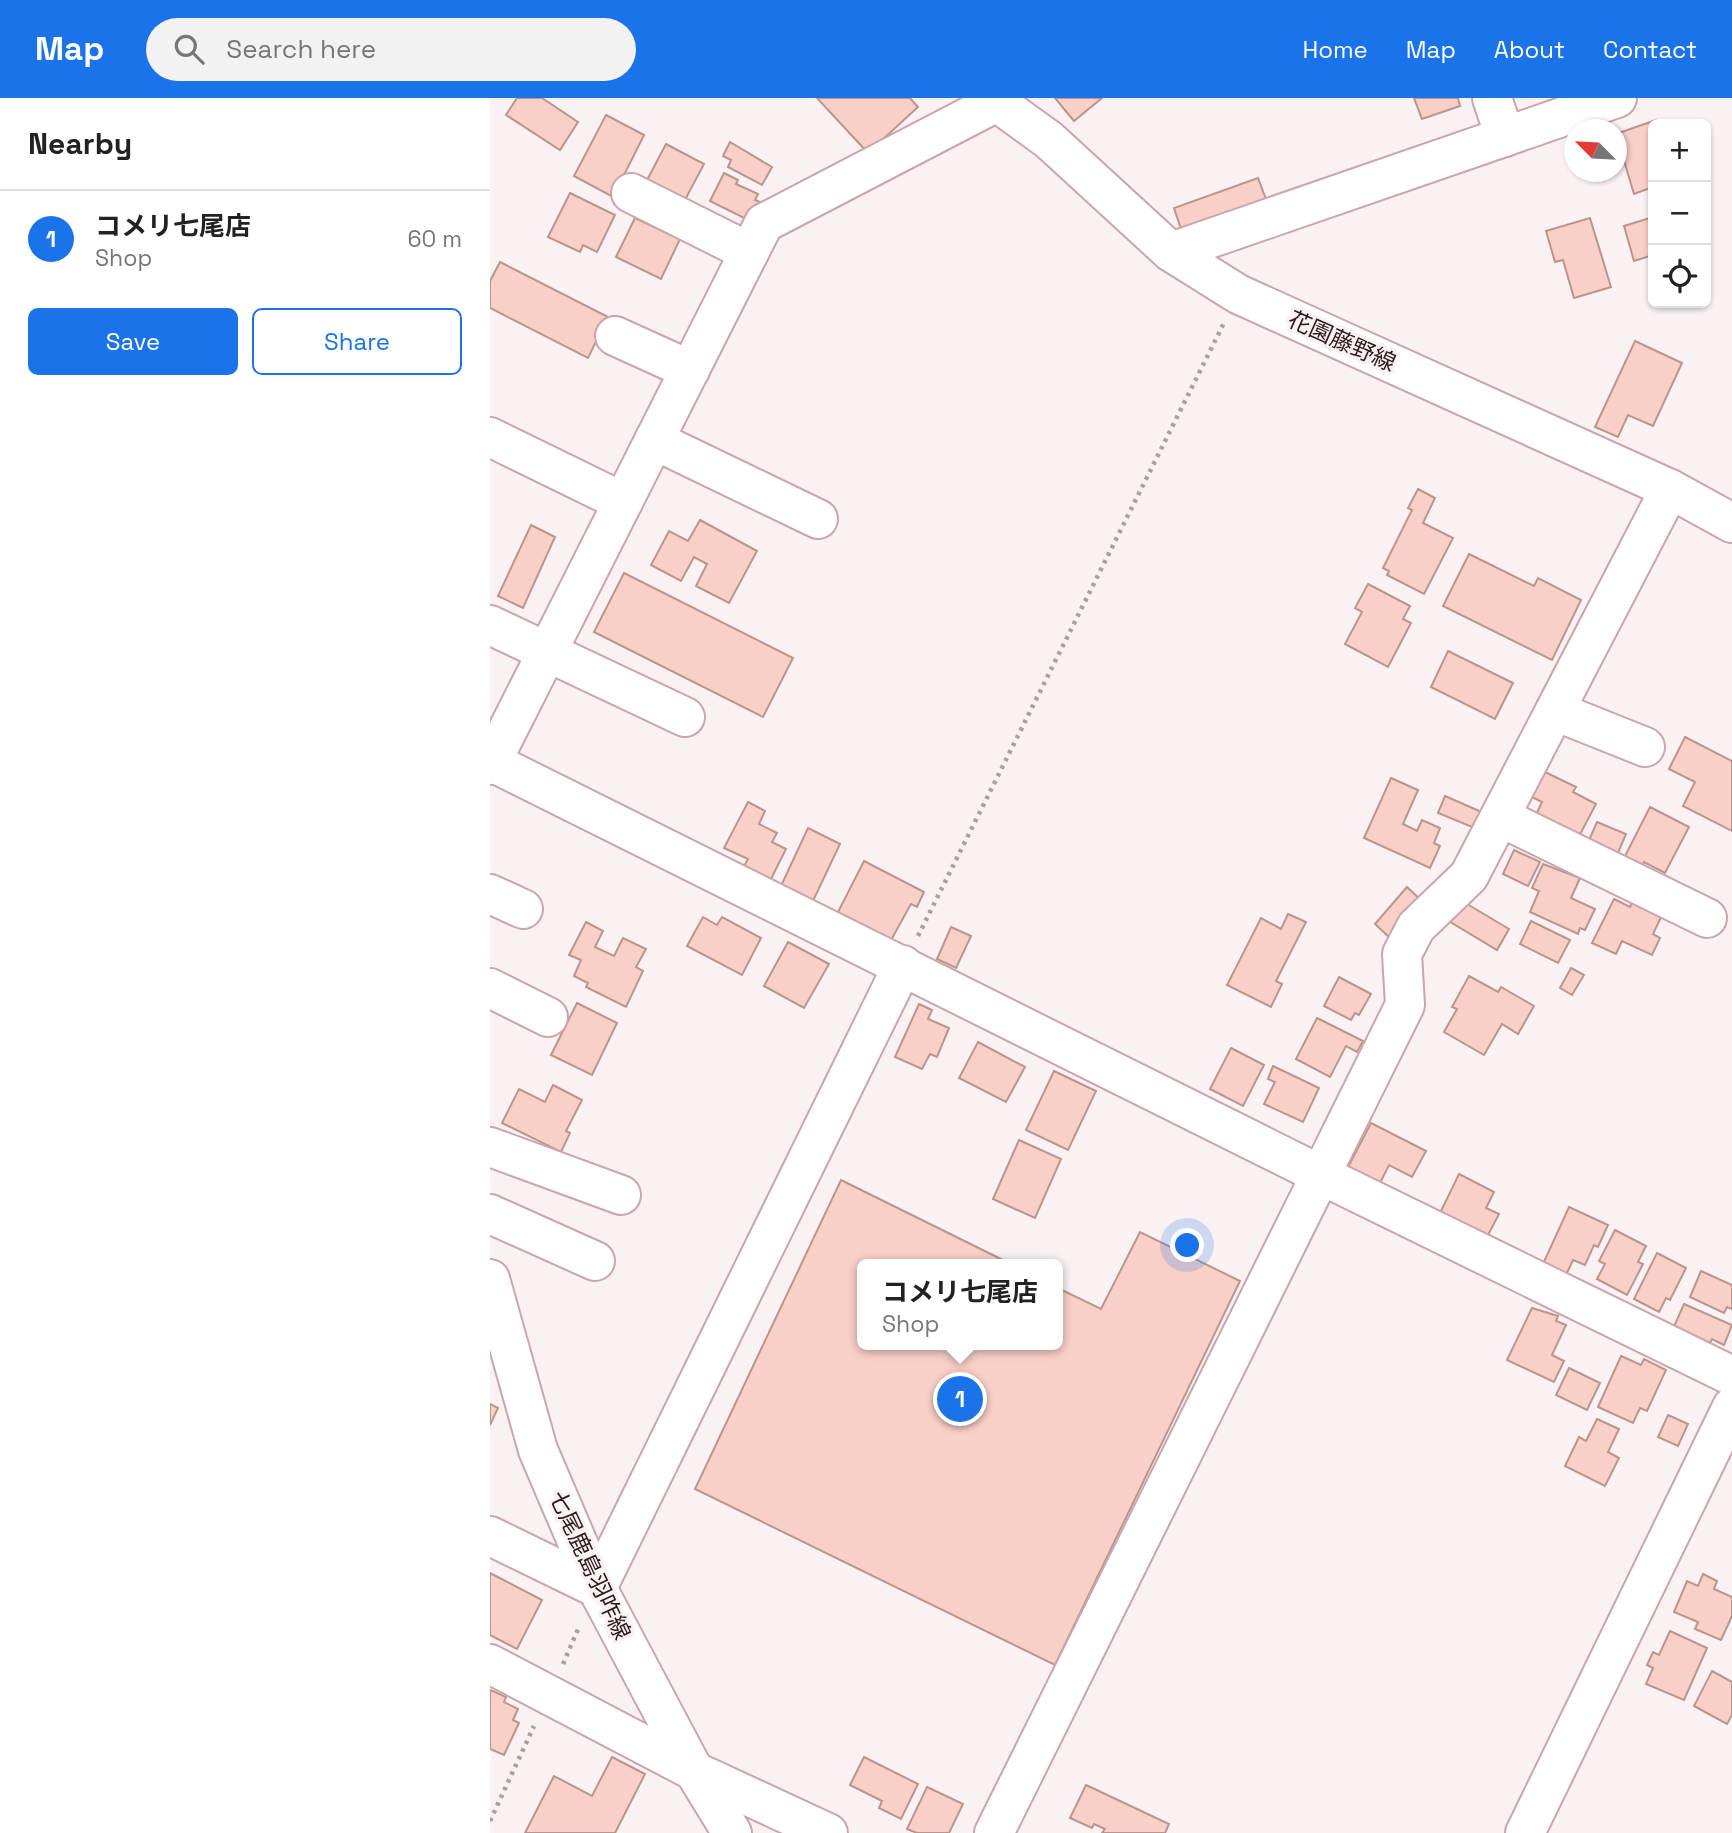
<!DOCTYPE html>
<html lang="en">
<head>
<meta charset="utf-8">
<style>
	body { margin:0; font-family:"Space Grotesk","Noto Sans JP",sans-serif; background:#f2f2f2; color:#222 }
	.controls { position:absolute; right:21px; top:21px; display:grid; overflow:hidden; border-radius:10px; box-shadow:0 2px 5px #0004 }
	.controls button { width:63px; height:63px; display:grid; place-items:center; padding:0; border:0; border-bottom:2px solid #e0e0e0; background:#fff; color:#222; font:35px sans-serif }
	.compass { position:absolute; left:1074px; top:21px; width:63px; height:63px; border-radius:50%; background:#fff; box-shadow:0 2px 5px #0004; rotate:294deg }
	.you { position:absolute; left:698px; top:1148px; width:24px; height:24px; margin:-18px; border:5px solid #fff; border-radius:50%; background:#1a73e8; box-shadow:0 0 0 10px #1a73e833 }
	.badge { display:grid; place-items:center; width:46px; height:46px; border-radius:50%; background:#1a73e8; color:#fff; font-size:23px; font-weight:700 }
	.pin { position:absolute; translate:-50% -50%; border:4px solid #fff; box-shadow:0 2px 7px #0006 }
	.popup { position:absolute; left:367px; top:1161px; width:206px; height:91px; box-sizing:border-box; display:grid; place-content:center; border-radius:10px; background:#fff; filter:drop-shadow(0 2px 5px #0005); font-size:23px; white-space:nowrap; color:#767676 }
	.popup b { font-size:26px; color:#222 }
	.popup::after { content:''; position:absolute; left:50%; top:100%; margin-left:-14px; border:14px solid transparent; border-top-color:#fff }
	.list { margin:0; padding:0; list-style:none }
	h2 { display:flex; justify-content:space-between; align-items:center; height:91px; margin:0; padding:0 28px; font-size:30px }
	h2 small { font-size:23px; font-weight:400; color:#767676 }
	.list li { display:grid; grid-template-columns:46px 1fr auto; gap:21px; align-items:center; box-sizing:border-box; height:98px; padding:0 28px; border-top:2px solid #e0e0e0 }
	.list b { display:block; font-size:26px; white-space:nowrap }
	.list p { margin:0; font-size:23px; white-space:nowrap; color:#767676 }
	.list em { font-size:23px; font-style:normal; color:#767676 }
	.actions { display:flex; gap:14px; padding:21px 28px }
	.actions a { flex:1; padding:16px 0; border:2px solid #1a73e8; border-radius:10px; text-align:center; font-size:24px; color:#1a73e8 }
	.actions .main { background:#1a73e8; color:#fff }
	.icon { flex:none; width:38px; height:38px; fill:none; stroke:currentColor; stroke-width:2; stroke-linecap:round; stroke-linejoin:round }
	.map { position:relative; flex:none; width:1242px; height:1735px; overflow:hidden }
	header { display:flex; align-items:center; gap:42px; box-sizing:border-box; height:98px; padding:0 35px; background:#1a73e8; color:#fff }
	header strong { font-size:33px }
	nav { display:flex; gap:38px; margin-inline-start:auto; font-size:24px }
	.search { width:490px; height:63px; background:#f2f2f2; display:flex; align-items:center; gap:18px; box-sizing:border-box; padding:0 24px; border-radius:38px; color:#767676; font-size:26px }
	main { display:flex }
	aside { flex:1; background:#fff }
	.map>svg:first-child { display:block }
	.building { fill:#f9d0c8; stroke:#bb958d; stroke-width:2 }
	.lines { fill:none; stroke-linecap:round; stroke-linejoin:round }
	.minor-casing { stroke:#cca4ac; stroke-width:42 }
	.major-casing { stroke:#cca4ac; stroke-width:42 }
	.path { stroke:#aa9fa1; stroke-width:4.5; stroke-dasharray:3.5 5; stroke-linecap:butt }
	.minor { stroke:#fff; stroke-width:38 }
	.major { stroke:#fff; stroke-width:38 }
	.labels { text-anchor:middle; stroke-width:7; stroke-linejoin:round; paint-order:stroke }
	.street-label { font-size:23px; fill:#2a1b1e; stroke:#faf1f3 }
</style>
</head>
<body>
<header>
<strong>Map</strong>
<div class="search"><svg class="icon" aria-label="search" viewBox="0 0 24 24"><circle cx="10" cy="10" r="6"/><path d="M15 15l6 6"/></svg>Search here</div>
<nav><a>Home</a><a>Map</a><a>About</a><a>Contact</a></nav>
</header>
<main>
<aside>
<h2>Nearby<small></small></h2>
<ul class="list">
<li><span class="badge">1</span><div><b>コメリ七尾店</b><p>Shop</p></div><em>60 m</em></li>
</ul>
<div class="actions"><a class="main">Save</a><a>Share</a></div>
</aside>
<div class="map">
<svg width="1242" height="1735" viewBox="0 0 1242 1735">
	<rect width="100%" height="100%" fill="#faf1f3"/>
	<g class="building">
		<path d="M27 0H52L88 24 70 52 16 17Z"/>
		<path d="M327 0H420L428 9 378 55Z"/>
		<path d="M565 0H612L584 23Z"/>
		<path d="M924 0H968L970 8 932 21Z"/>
		<path d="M116 17 154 37 123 99 84 78Z"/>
		<path d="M1166 22 1168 26H1163V89L1144 96 1126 36Z"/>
		<path d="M240 44 282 69 272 87 238 69 241 62 233 58Z"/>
		<path d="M176 46 214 66 195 102 157 82Z"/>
		<path d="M234 75 248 82 246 86 268 96 265 102 270 104 260 123 220 103Z"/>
		<path d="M768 80 777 104 694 140 684 110Z"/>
		<path d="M80 95 125 117 107 154 93 147 90 154 58 139Z"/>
		<path d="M1163 119V157L1144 163 1134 128Z"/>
		<path d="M145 120 190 141 171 181 126 159Z"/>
		<path d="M1100 120 1121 189 1084 200 1073 162 1065 164 1056 133Z"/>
		<path d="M10 164 118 219 98 260 0 210V183Z"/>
		<path d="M1145 243 1192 265 1163 328 1138 317 1128 339 1105 329Z"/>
		<path d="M928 391 945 400 933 425 963 440 934 496 897 477 899 473 893 470 922 412 918 410Z"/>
		<path d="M210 422 267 453 239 505 206 488 217 466 204 459 191 483 161 467 179 433 198 443Z"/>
		<path d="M41 427 65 439 33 510 8 498Z"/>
		<path d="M979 456 1044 488 1048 480 1091 502 1062 562 953 508Z"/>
		<path d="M134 475 303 560 273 619 104 534Z"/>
		<path d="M878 486 920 508 913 521 921 525 898 569 855 546 872 514 865 510Z"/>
		<path d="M958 553 1023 585 1005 621 941 589Z"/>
		<path d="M1195 639 1242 663V733L1193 708 1205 684 1179 671Z"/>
		<path d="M1053 673 1086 689 1083 694 1106 706 1086 744 1043 723 1052 704 1040 698Z"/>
		<path d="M901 680 928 692 913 726 927 733 932 722 950 730 944 745 950 748 940 770 874 740Z"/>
		<path d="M955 698 994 715 987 731 948 715Z"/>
		<path d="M258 704 275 713 269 726 287 735 282 744 296 751 280 783 253 770 258 761 234 750Z"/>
		<path d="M1160 709 1199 729 1175 775 1154 764 1150 771 1133 762Z"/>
		<path d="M1107 724 1136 736 1125 762 1096 749Z"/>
		<path d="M318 730 350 746 322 805 290 790Z"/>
		<path d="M1024 752 1050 764 1038 788 1013 776Z"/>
		<path d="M374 763 434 794 427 809 421 806 400 844 347 816Z"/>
		<path d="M1053 766 1090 780 1081 800 1105 811 1095 832 1090 830 1088 836 1040 814 1049 793 1042 790Z"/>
		<path d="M917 789 933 804 900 840 885 826Z"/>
		<path d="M1124 801 1140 809 1143 803 1172 817 1163 836 1170 840 1162 857 1132 843 1126 856 1102 845Z"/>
		<path d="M972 803 1019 831 1007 852 957 822Z"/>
		<path d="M798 816 816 824 786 883 792 886 781 909 737 887 771 820 791 831Z"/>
		<path d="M213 819 227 827 232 819 271 840 252 877 197 848Z"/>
		<path d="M1041 823 1080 842 1068 865 1030 846Z"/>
		<path d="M96 824 113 833 105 849 124 858 133 840 156 851 146 869 153 873 136 909 96 889 98 885 84 878 91 862 79 857Z"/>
		<path d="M461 829 481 838 466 870 447 861Z"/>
		<path d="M298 844 339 866 314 910 274 888Z"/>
		<path d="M1081 870 1094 877 1082 897 1070 890Z"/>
		<path d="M979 878 1008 894 1011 889 1044 908 1028 936 1012 926 994 957 954 934 967 911 962 909Z"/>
		<path d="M849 879 881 896 869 917 865 915 861 922 834 908Z"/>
		<path d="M87 905 127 925 102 977 61 957Z"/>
		<path d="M429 906 442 912 438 921 459 930 447 959 440 956 432 971 405 959Z"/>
		<path d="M827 920 873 943 867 954 856 948 840 979 806 961Z"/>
		<path d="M488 944 535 969 516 1004 469 980Z"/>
		<path d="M741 950 774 967 753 1008 720 991Z"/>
		<path d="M783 968 829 990 813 1024 774 1006 785 984 778 981Z"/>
		<path d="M564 973 606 993 578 1052 536 1032Z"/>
		<path d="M63 987 92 1002 76 1033 80 1035 71 1054 12 1025 29 991 55 1004Z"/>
		<path d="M881 1025 936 1053 922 1079 899 1067 888 1089 856 1073Z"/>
		<path d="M529 1042 571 1061 545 1120 503 1101Z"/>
		<path d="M969 1076 1004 1094 996 1110 1009 1116 997 1139 950 1115Z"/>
		<path d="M351 1082 521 1166H372V1247H568V1190L611 1211 650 1134 750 1183 565 1567 205 1391Z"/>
		<path d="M1079 1109 1118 1127 1108 1149 1104 1147 1095 1167 1083 1162 1076 1177 1053 1166Z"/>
		<path d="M1125 1132 1156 1148 1148 1164 1153 1166 1137 1197 1107 1181 1115 1166 1109 1163Z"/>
		<path d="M1167 1155 1196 1170 1180 1202 1176 1200 1169 1214 1144 1201Z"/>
		<path d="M1211 1173 1242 1187V1211L1237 1209 1234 1215 1200 1199Z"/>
		<path d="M1194 1206 1242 1227 1234 1247 1222 1241 1220 1245 1203 1237 1201 1241 1182 1233Z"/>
		<path d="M1042 1210 1068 1218 1066 1223 1076 1227 1062 1257 1074 1263 1064 1284 1017 1262Z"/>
		<path d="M1131 1258 1151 1267 1154 1261 1176 1272 1157 1313 1150 1310 1143 1325 1108 1309Z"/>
		<path d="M1079 1270 1110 1285 1097 1312 1066 1297Z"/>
		<path d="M0 1306 8 1310 0 1327Z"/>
		<path d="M1178 1317 1198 1326 1188 1348 1168 1339Z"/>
		<path d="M1107 1321 1129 1331 1118 1354 1129 1360 1115 1388 1075 1368 1089 1339 1096 1343Z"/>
		<path d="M0 1475 52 1502 27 1551 0 1537Z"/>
		<path d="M1213 1476 1227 1483 1224 1491 1242 1499V1518L1231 1542 1205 1531 1208 1524 1184 1514 1197 1483 1208 1488Z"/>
		<path d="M1180 1533 1217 1550 1194 1602 1156 1586 1163 1570 1157 1567 1163 1554 1169 1557Z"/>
		<path d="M1222 1573 1242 1584V1617L1237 1626 1204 1608Z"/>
		<path d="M0 1592 16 1599 14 1604 28 1611 23 1622 29 1625 14 1657 0 1651Z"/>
		<path d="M122 1659 155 1676 125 1735H35L64 1678 102 1698Z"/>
		<path d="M374 1659 428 1686 411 1721 389 1710 392 1703 360 1687Z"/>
		<path d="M596 1687 679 1726 675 1735H612L615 1731 604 1726 602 1730 580 1720Z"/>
		<path d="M437 1689 473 1706 459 1735H427L417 1731Z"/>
	</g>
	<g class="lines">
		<g class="minor-casing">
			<g id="minor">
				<path d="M1002 0 1015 39"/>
				<path d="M141 95 259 154"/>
				<path d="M681 154 1127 0"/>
				<path d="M125 238 200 272"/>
				<path d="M0 339 133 404"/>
				<path d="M164 342 328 421"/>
				<path d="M0 527 195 619"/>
				<path d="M1065 613 1155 649"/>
				<path d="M0 663 829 1076 1242 1278"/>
				<path d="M0 667 274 125 507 4"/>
				<path d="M1010 719 1217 820"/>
				<path d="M0 796 33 811"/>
				<path d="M0 890 58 919"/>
				<path d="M0 1049 131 1097"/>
				<path d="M0 1116 105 1163"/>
				<path d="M0 1438 107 1490 413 867"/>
				<path d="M0 1566 204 1673 338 1735"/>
				<path d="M504 1735 915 907 912 856 926 829 979 778 1180 391"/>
				<path d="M1035 1735 1242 1309"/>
			</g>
		</g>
		<g class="major-casing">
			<g id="major">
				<path d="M501 0 559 42 681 154 748 196 1180 391 1242 425"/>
				<path d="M0 1181 48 1352 107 1490 204 1673 242 1735"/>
			</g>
		</g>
		<g class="path">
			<path d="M428 838 734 225"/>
			<path d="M73 1566 89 1529"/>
			<path d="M0 1723 44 1628"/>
		</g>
		<use href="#minor" class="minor"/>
		<use href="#major" class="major"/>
	</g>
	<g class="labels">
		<g class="street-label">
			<text transform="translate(852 243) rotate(24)" y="8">花園藤野線</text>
			<text transform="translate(100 1467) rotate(65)" y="8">七尾鹿島羽咋線</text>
		</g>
	</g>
</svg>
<div class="controls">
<button>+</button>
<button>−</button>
<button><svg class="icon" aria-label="locate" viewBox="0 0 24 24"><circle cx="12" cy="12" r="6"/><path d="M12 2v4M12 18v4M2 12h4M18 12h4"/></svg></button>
</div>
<svg class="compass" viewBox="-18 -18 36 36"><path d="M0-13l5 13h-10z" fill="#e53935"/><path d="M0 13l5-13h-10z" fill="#767676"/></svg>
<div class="you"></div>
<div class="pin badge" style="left:470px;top:1301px">1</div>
<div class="popup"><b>コメリ七尾店</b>Shop</div>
</div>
</main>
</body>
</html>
